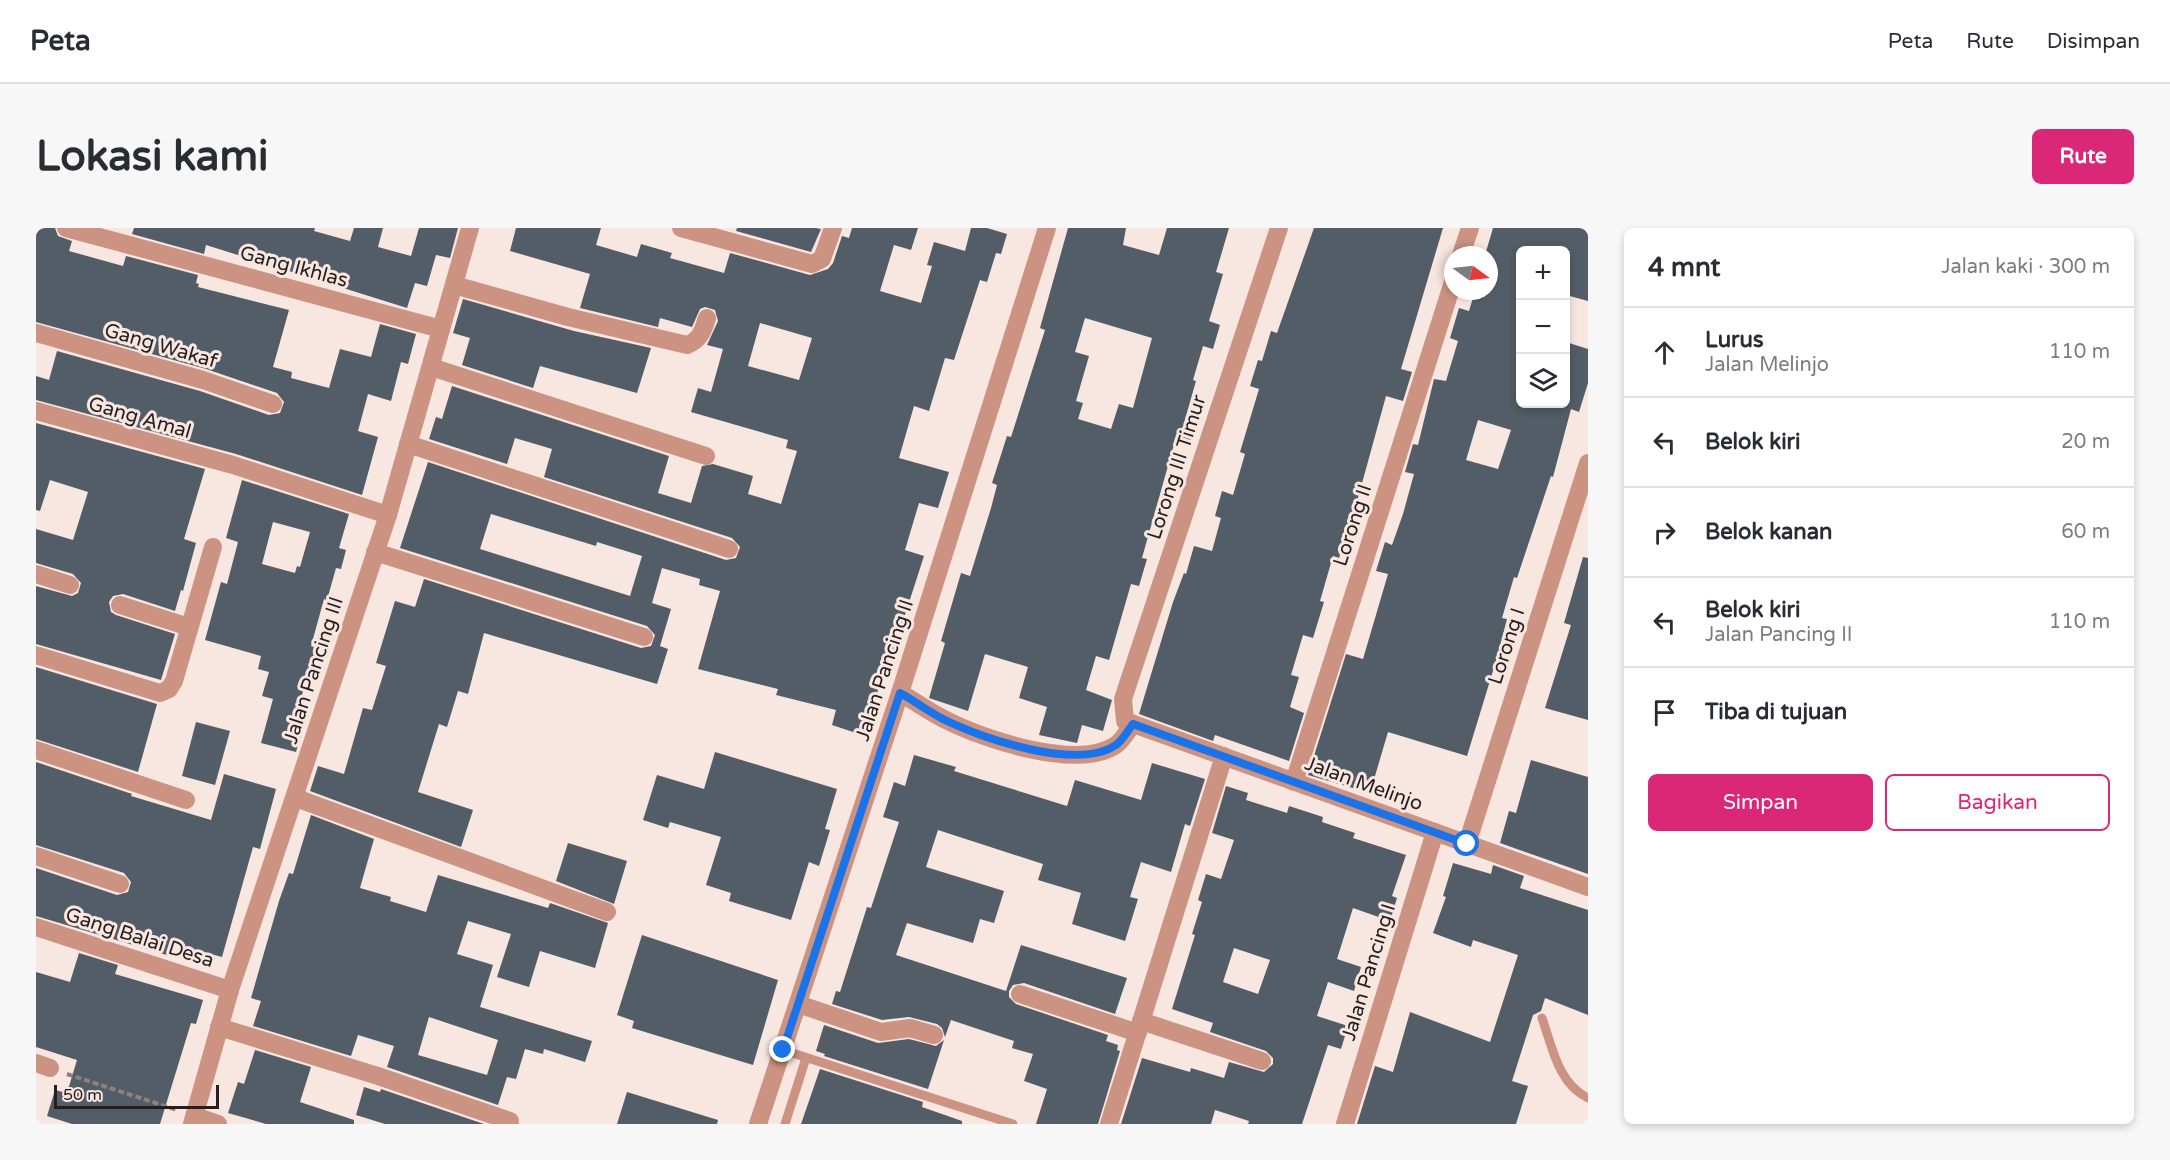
<!DOCTYPE html>
<html lang="id">
<head>
<meta charset="utf-8">
<style>
	body { margin:0; font-family:"Varela Round",sans-serif; background:#f7f7f7; color:#2b2b33 }
	.controls { position:absolute; right:18px; top:18px; display:grid; overflow:hidden; border-radius:9px; box-shadow:0 3px 9px #0003 }
	.controls button { width:54px; height:54px; display:grid; place-items:center; padding:0; border:0; border-bottom:2px solid #e1e1e2; background:#fff; color:#2b2b33; font:30px sans-serif }
	.compass { position:absolute; left:1408px; top:18px; width:54px; height:54px; border-radius:50%; background:#fff; box-shadow:0 3px 9px #0003; rotate:105deg }
	.scale { position:absolute; left:18px; bottom:15px; width:165px; box-sizing:border-box; padding-left:6px; border:3px solid #251e1d; border-top:0; font-size:16px; line-height:21px; white-space:nowrap; color:#251e1d; -webkit-text-stroke:4px #f8e6e1; paint-order:stroke }
	.stop { position:absolute; width:18px; height:18px; margin:-14px; border:4px solid #1a73e8; border-radius:50%; background:#fff }
	.stop.end { background:#1a73e8; border-color:#fff; box-shadow:0 2px 6px #0008 }
	.list { margin:0; padding:0; list-style:none }
	h2 { display:flex; justify-content:space-between; align-items:center; height:78px; margin:0; padding:0 24px; font-size:26px }
	h2 small { font-size:20px; font-weight:400; color:#7c7c81 }
	.list li { display:grid; grid-template-columns:39px 1fr auto; gap:18px; align-items:center; box-sizing:border-box; height:90px; padding:0 24px; border-top:2px solid #e1e1e2 }
	.list b { display:block; font-size:22px; white-space:nowrap }
	.list p { margin:0; font-size:20px; white-space:nowrap; color:#7c7c81 }
	.list em { font-size:20px; font-style:normal; color:#7c7c81 }
	.actions { display:flex; gap:12px; padding:18px 24px }
	.actions a { flex:1; padding:14px 0; border:2px solid #db2777; border-radius:9px; text-align:center; font-size:21px; color:#db2777 }
	.actions .main { background:#db2777; color:#fff }
	.icon { flex:none; width:33px; height:33px; fill:none; stroke:currentColor; stroke-width:2; stroke-linecap:round; stroke-linejoin:round }
	.map { position:relative; flex:none; width:1552px; height:896px; overflow:hidden; border-radius:9px }
	header { display:flex; align-items:center; gap:36px; box-sizing:border-box; height:84px; padding:0 30px; background:#fff; border-bottom:2px solid #e1e1e2 }
	header strong { font-size:28px }
	nav { display:flex; gap:33px; margin-inline-start:auto; font-size:21px }
	.intro { display:flex; align-items:center; justify-content:space-between; box-sizing:border-box; height:144px; padding:0 36px }
	h1 { margin:0; font-size:42px }
	.button { padding:15px 27px; border-radius:9px; background:#db2777; color:#fff; font-size:21px; font-weight:700 }
	main { display:flex; gap:36px; padding:0 36px }
	aside { flex:1; background:#fff; border-radius:9px; box-shadow:0 3px 9px #0003 }
	.map>svg:first-child { display:block }
	.building { fill:#535d67; fill-rule:evenodd }
	.lines { fill:none; stroke-linecap:round; stroke-linejoin:round }
	.path { stroke:#8d817e; stroke-width:4; stroke-dasharray:6 3; stroke-linecap:butt }
	.lane { stroke:#cc9383; stroke-width:9 }
	.street { stroke:#cc9383; stroke-width:18 }
	.route { stroke:#1a73e8; stroke-width:8 }
	.labels { text-anchor:middle; stroke-width:6; stroke-linejoin:round; paint-order:stroke }
	.street-label { font-size:20px; fill:#251e1d; stroke:#f8e6e1 }
</style>
</head>
<body>
<header>
<strong>Peta</strong>
<nav><a>Peta</a><a>Rute</a><a>Disimpan</a></nav>
</header>
<div class="intro"><h1>Lokasi kami</h1><a class="button">Rute</a></div>
<main>
<div class="map">
<svg width="1552" height="896" viewBox="0 0 1552 896">
	<rect width="100%" height="100%" fill="#f8e6e1"/>
	<g class="building">
		<path d="M0 0H19L22 8 36 13 33 23 87 38 90 28 162 47 160 55 163 56 162 59 253 82 237 139 256 144 255 150 293 160 304 121 335 129 344 96 380 106 372 136 365 134 355 173 332 166 322 203 342 209 326 267 200 226 0 172V148L13 152 21 123 164 163 233 187 244 185 248 174 241 165 170 141 0 94Z"/>
		<path d="M98 0H279L278 3 314 13 318 0H347L342 19 375 28 383 0H422L414 30 400 27 391 58 379 55 371 80 170 17 168 26 96 6Z"/>
		<path d="M480 0H565L560 17 601 29 605 16 636 25 634 30 688 45 694 25 774 47 792 41 797 35 806 8 813 10 816 0H882L875 22 858 17 844 63 885 75 896 38 891 37 898 14 929 23 935 0H951L971 6 965 26 960 25 951 54 944 52 918 132 909 130 893 183 878 178 863 230 913 244 902 280 883 275 869 322 888 328 858 421 853 419 839 474 837 473 826 507 796 497 800 482 740 467 742 461 662 441 684 363 663 357 664 351 626 340 616 375 635 381 624 418 632 421 621 456 448 405 432 466 422 463 411 499 403 496 382 564 437 582 425 619 274 563 282 538 308 546 327 480 336 482 350 438 340 435 359 373 379 379 388 351 605 420 615 418 619 407 611 398 364 320 392 234 690 332 700 330 704 319 696 310 508 249 516 221 479 210 471 236 393 211 400 189 406 191 416 158 633 228 622 265 655 275 666 238 677 236 717 248 712 266 745 276 761 223 750 220 752 212 655 184 662 160 675 164 687 121 671 117 682 93 679 82 669 79 664 81 656 99 624 90 622 99 544 80 554 46 474 23ZM724 95 776 110 763 152 712 138ZM455 286 560 318 561 314 606 328 594 368 444 321Z"/>
		<path d="M701 0H780L785 1 775 24 700 3Z"/>
		<path d="M1032 0H1090L1087 17 1123 27 1131 0H1193L1180 44 1187 46 1173 93 1184 97 1177 121 1167 118 1157 152 1160 153 1148 195 1158 198 1153 217 1139 213 1106 330 1111 331 1103 358 1095 356 1073 432 1060 428 1050 462 1076 472 1067 503 1046 497 1041 515 1003 507 1011 479 983 470 992 439 949 426 932 483 893 470 909 415 905 413 925 345 934 348 955 280 961 257 956 255 971 208 975 209 1009 102 1004 100ZM1049 90 1116 110 1097 180 1083 176 1075 201 1042 191 1047 175 1040 173 1053 128 1039 124Z"/>
		<path d="M1278 0H1407L1365 141 1376 144 1367 173 1350 168 1314 299 1303 330 1297 328 1284 373 1288 374 1277 410 1267 407 1255 447 1263 449 1254 479 1268 485 1253 533 1179 507 1177 513 1103 486 1137 374 1148 345 1150 346 1158 318 1176 323 1185 290 1179 288 1186 263 1197 267 1209 226 1204 224 1223 161 1214 158 1222 132 1226 133 1235 103 1241 105Z"/>
		<path d="M1457 0H1552V73L1530 67V22H1485V176H1530V114L1552 121V155L1543 184 1535 181 1517 249 1515 248 1481 350 1478 349 1466 390 1471 391 1460 433 1431 528 1352 504 1334 565 1272 547 1310 426 1327 431 1352 346 1340 343 1349 314 1356 317 1367 286 1378 246 1369 244 1377 216 1382 217 1398 151 1410 153 1422 113 1414 110 1423 80 1433 83 1439 63H1453V27H1449ZM1442 192 1475 202 1462 241 1430 232Z"/>
		<path d="M427 71 538 103 615 120 601 165 504 138 497 160 426 137 434 110 417 105Z"/>
		<path d="M0 195 169 241 148 311 160 315 147 363 145 362 139 383 87 366 77 368 73 374 75 384 80 387 139 406 125 452 0 416V358L36 368 42 365 45 355 37 346 0 335V301L37 312 52 264 14 252 4 283 0 282Z"/>
		<path d="M206 252 313 286 303 320 310 322 305 341 300 340 291 372 288 371 275 418 280 420 260 487 270 489 260 524 225 515 237 471 226 468 233 444 222 441 225 428 169 412 185 354 191 356 202 314 190 310ZM237 294 274 304 264 339 261 338 259 345 226 336Z"/>
		<path d="M1547 329 1552 330V492L1509 480 1535 397 1528 395Z"/>
		<path d="M0 439 121 476 102 544 0 511Z"/>
		<path d="M160 494 194 503 179 557 146 548Z"/>
		<path d="M679 524 801 561 789 601 794 602 783 638 773 634 755 692 693 673 695 665 670 657 685 609 634 594 632 600 607 592 621 547 668 561Z"/>
		<path d="M878 527 920 539 918 543 1031 578 1039 552 1105 572 1116 535 1169 551 1154 598 1149 596 1135 644 1105 634 1094 669 1102 671 1089 713 1036 696 1045 665 1002 652 1007 636 902 602 890 639 968 663 958 695 944 691 937 715 871 695 860 727 970 763 985 717 1091 750 1079 786 988 755 977 757 973 763V769L980 776 1072 807 1070 813 1082 817 1081 822 1084 823 1062 896H1000L1011 861 988 853 997 826 976 820 978 813 915 792 909 809 906 800 901 796 873 789 846 792 796 776 800 763 804 764 831 679 835 680 863 594 847 589 858 554 869 558Z"/>
		<path d="M1495 532 1552 549V646L1464 615 1473 583 1480 585Z"/>
		<path d="M0 534 96 566 95 568 175 592 188 546 240 561 224 621 217 619 186 729 138 716 134 728 0 688V640L81 667 92 664 95 654 88 645 0 617Z"/>
		<path d="M1190 558 1212 565 1210 572 1251 585 1253 578 1287 589 1286 594 1319 605 1317 610 1370 627 1356 668 1361 670 1354 693 1317 680 1301 731 1325 739 1318 763 1292 754 1281 788 1312 798 1305 821 1292 817 1266 896H1212L1213 893 1179 882 1175 896H1085L1106 830 1154 844 1155 840 1188 850 1193 834 1228 844 1237 836V830L1230 823 1174 804 1177 795 1136 781 1159 707 1156 706 1166 674 1162 672 1170 646 1185 651 1198 612 1176 605ZM1198 720 1234 732 1222 766 1187 754Z"/>
		<path d="M275 587 338 611 324 660 355 669 354 673 390 684 402 647 512 680 514 675 572 695 559 740 504 723 493 759 461 749 475 706 432 693 421 726 457 737 444 779 556 813 549 834 508 821 507 826 489 821 480 851 471 849 462 877 351 839 358 818 322 807 315 828 217 798 225 773 215 770 243 673 253 645 257 646ZM393 789 462 812 451 847 382 827Z"/>
		<path d="M532 615 591 633 578 676 520 653Z"/>
		<path d="M1417 635 1455 646 1457 637 1488 648 1484 660 1552 682V787L1509 770 1505 783 1497 787 1476 853 1492 858 1480 896H1321L1339 838 1357 844 1374 784 1454 814 1482 727 1437 712 1435 719 1397 705 1410 669 1407 668Z"/>
		<path d="M606 707 742 752 717 837 596 800 598 793 581 787Z"/>
		<path d="M43 725 82 737 79 746 167 772 160 796 155 795 124 896H36L11 888 19 862 31 865 41 832 0 819V744L34 754Z"/>
		<path d="M788 797 842 815 873 811 900 818 908 812 892 861 788 828 789 826 780 823Z"/>
		<path d="M219 822 275 839 264 874 318 892V896H230L192 885 202 854 208 856Z"/>
		<path d="M784 841 887 874 886 879 926 893V896H765Z"/>
		<path d="M328 859 344 864 345 861 448 896H349L320 887Z"/>
		<path d="M591 864 682 892 681 896H581Z"/>
	</g>
	<g class="lines">
		<path class="path" d="M31 846 141 882"/>
		<g class="lane">
			<path d="M1506 790C1516 818 1522 856 1552 870"/>
			<path d="M747 822 977 896"/>
			<path d="M749 896 770 830"/>
		</g>
		<g class="street">
			<path d="M30 0 405 101"/>
			<path d="M645 0 776 36 786 31 797 0"/>
			<path d="M1243 0 1087 471 1089 493 1552 659"/>
			<path d="M1425 27 1434 0"/>
			<path d="M418 57 532 89 651 117C664 112 667 103 671 90"/>
			<path d="M0 105 167 152 237 176"/>
			<path d="M395 139 670 228"/>
			<path d="M0 183 197 237 352 287"/>
			<path d="M372 216 693 321"/>
			<path d="M339 324 608 409"/>
			<path d="M0 346 34 357"/>
			<path d="M84 377 153 399"/>
			<path d="M0 427 124 465 133 461 138 453 177 319"/>
			<path d="M864 465C879 473 893 484 908 491 946 511 1041 543 1080 517 1087 512 1092 502 1097 496"/>
			<path d="M0 522 150 572"/>
			<path d="M1258 554 1417 54"/>
			<path d="M260 570 571 684"/>
			<path d="M1431 616 1552 235"/>
			<path d="M0 628 84 656"/>
			<path d="M0 699 194 762"/>
			<path d="M984 766 1102 805"/>
			<path d="M762 776 845 804 874 800 898 807"/>
			<path d="M1105 793 1226 833"/>
			<path d="M183 799 342 848 474 893"/>
			<path d="M0 835 14 840"/>
			<path d="M159 888 182 896"/>
			<path d="M156 896 194 762 352 287 434 0"/>
			<path d="M722 896 864 465 1011 0"/>
			<path d="M1073 896 1188 528"/>
			<path d="M1309 896 1399 604"/>
		</g>
	</g>
	<g class="lines">
		<path class="route" d="M747 822 864 465C879 473 893 484 907 491 947 511 1041 543 1080 517 1087 512 1092 502 1097 496L1431 616"/>
	</g>
	<g class="labels">
		<g class="street-label">
			<text transform="translate(258 38) rotate(15)" y="7">Gang Ikhlas</text>
			<text transform="translate(125 117) rotate(16)" y="7">Gang Wakaf</text>
			<text transform="translate(104 189) rotate(16)" y="7">Gang Amal</text>
			<text transform="translate(1140 239) rotate(-72)" y="7">Lorong III Timur</text>
			<text transform="translate(1316 297) rotate(-72)" y="7">Lorong II</text>
			<text transform="translate(1470 418) rotate(-72)" y="7">Lorong I</text>
			<text transform="translate(277 442) rotate(-72)" y="7">Jalan Pancing III</text>
			<text transform="translate(848 442) rotate(-72)" y="7">Jalan Pancing II</text>
			<text transform="translate(1328 555) rotate(20)" y="7">Jalan Melinjo</text>
			<text transform="translate(104 709) rotate(18)" y="7">Gang Balai Desa</text>
			<text transform="translate(1332 744) rotate(-73)" y="7">Jalan Pancing I</text>
		</g>
	</g>
</svg>
<div class="controls">
<button>+</button>
<button>−</button>
<button><svg class="icon" aria-label="layers" viewBox="0 0 24 24"><path d="M12 4l9 5-9 5-9-5zM3 14l9 5 9-5"/></svg></button>
</div>
<svg class="compass" viewBox="-18 -18 36 36"><path d="M0-13l5 13h-10z" fill="#e53935"/><path d="M0 13l5-13h-10z" fill="#7c7c81"/></svg>
<div class="scale">50 m</div>
<div class="stop" style="left:1431px;top:616px"></div>
<div class="stop end" style="left:747px;top:822px"></div>
</div>
<aside>
<h2>4 mnt<small>Jalan kaki · 300 m</small></h2>
<ul class="list">
<li><svg class="icon" aria-label="ahead" viewBox="0 0 24 24"><path d="M12 20V5M6 11l6-6 6 6"/></svg><div><b>Lurus</b><p>Jalan Melinjo</p></div><em>110 m</em></li>
<li><svg class="icon" aria-label="left" viewBox="0 0 24 24"><path d="M17 20v-9H6M10 6l-5 5 5 5"/></svg><div><b>Belok kiri</b></div><em>20 m</em></li>
<li><svg class="icon" aria-label="right" viewBox="0 0 24 24"><path d="M7 20v-9h11M14 6l5 5-5 5"/></svg><div><b>Belok kanan</b></div><em>60 m</em></li>
<li><svg class="icon" aria-label="left" viewBox="0 0 24 24"><path d="M17 20v-9H6M10 6l-5 5 5 5"/></svg><div><b>Belok kiri</b><p>Jalan Pancing II</p></div><em>110 m</em></li>
<li><svg class="icon" aria-label="arrive" viewBox="0 0 24 24"><path d="M6 21V4h12l-3 4 3 4H6"/></svg><div><b>Tiba di tujuan</b></div></li>
</ul>
<div class="actions"><a class="main">Simpan</a><a>Bagikan</a></div>
</aside>
</main>
</body>
</html>
